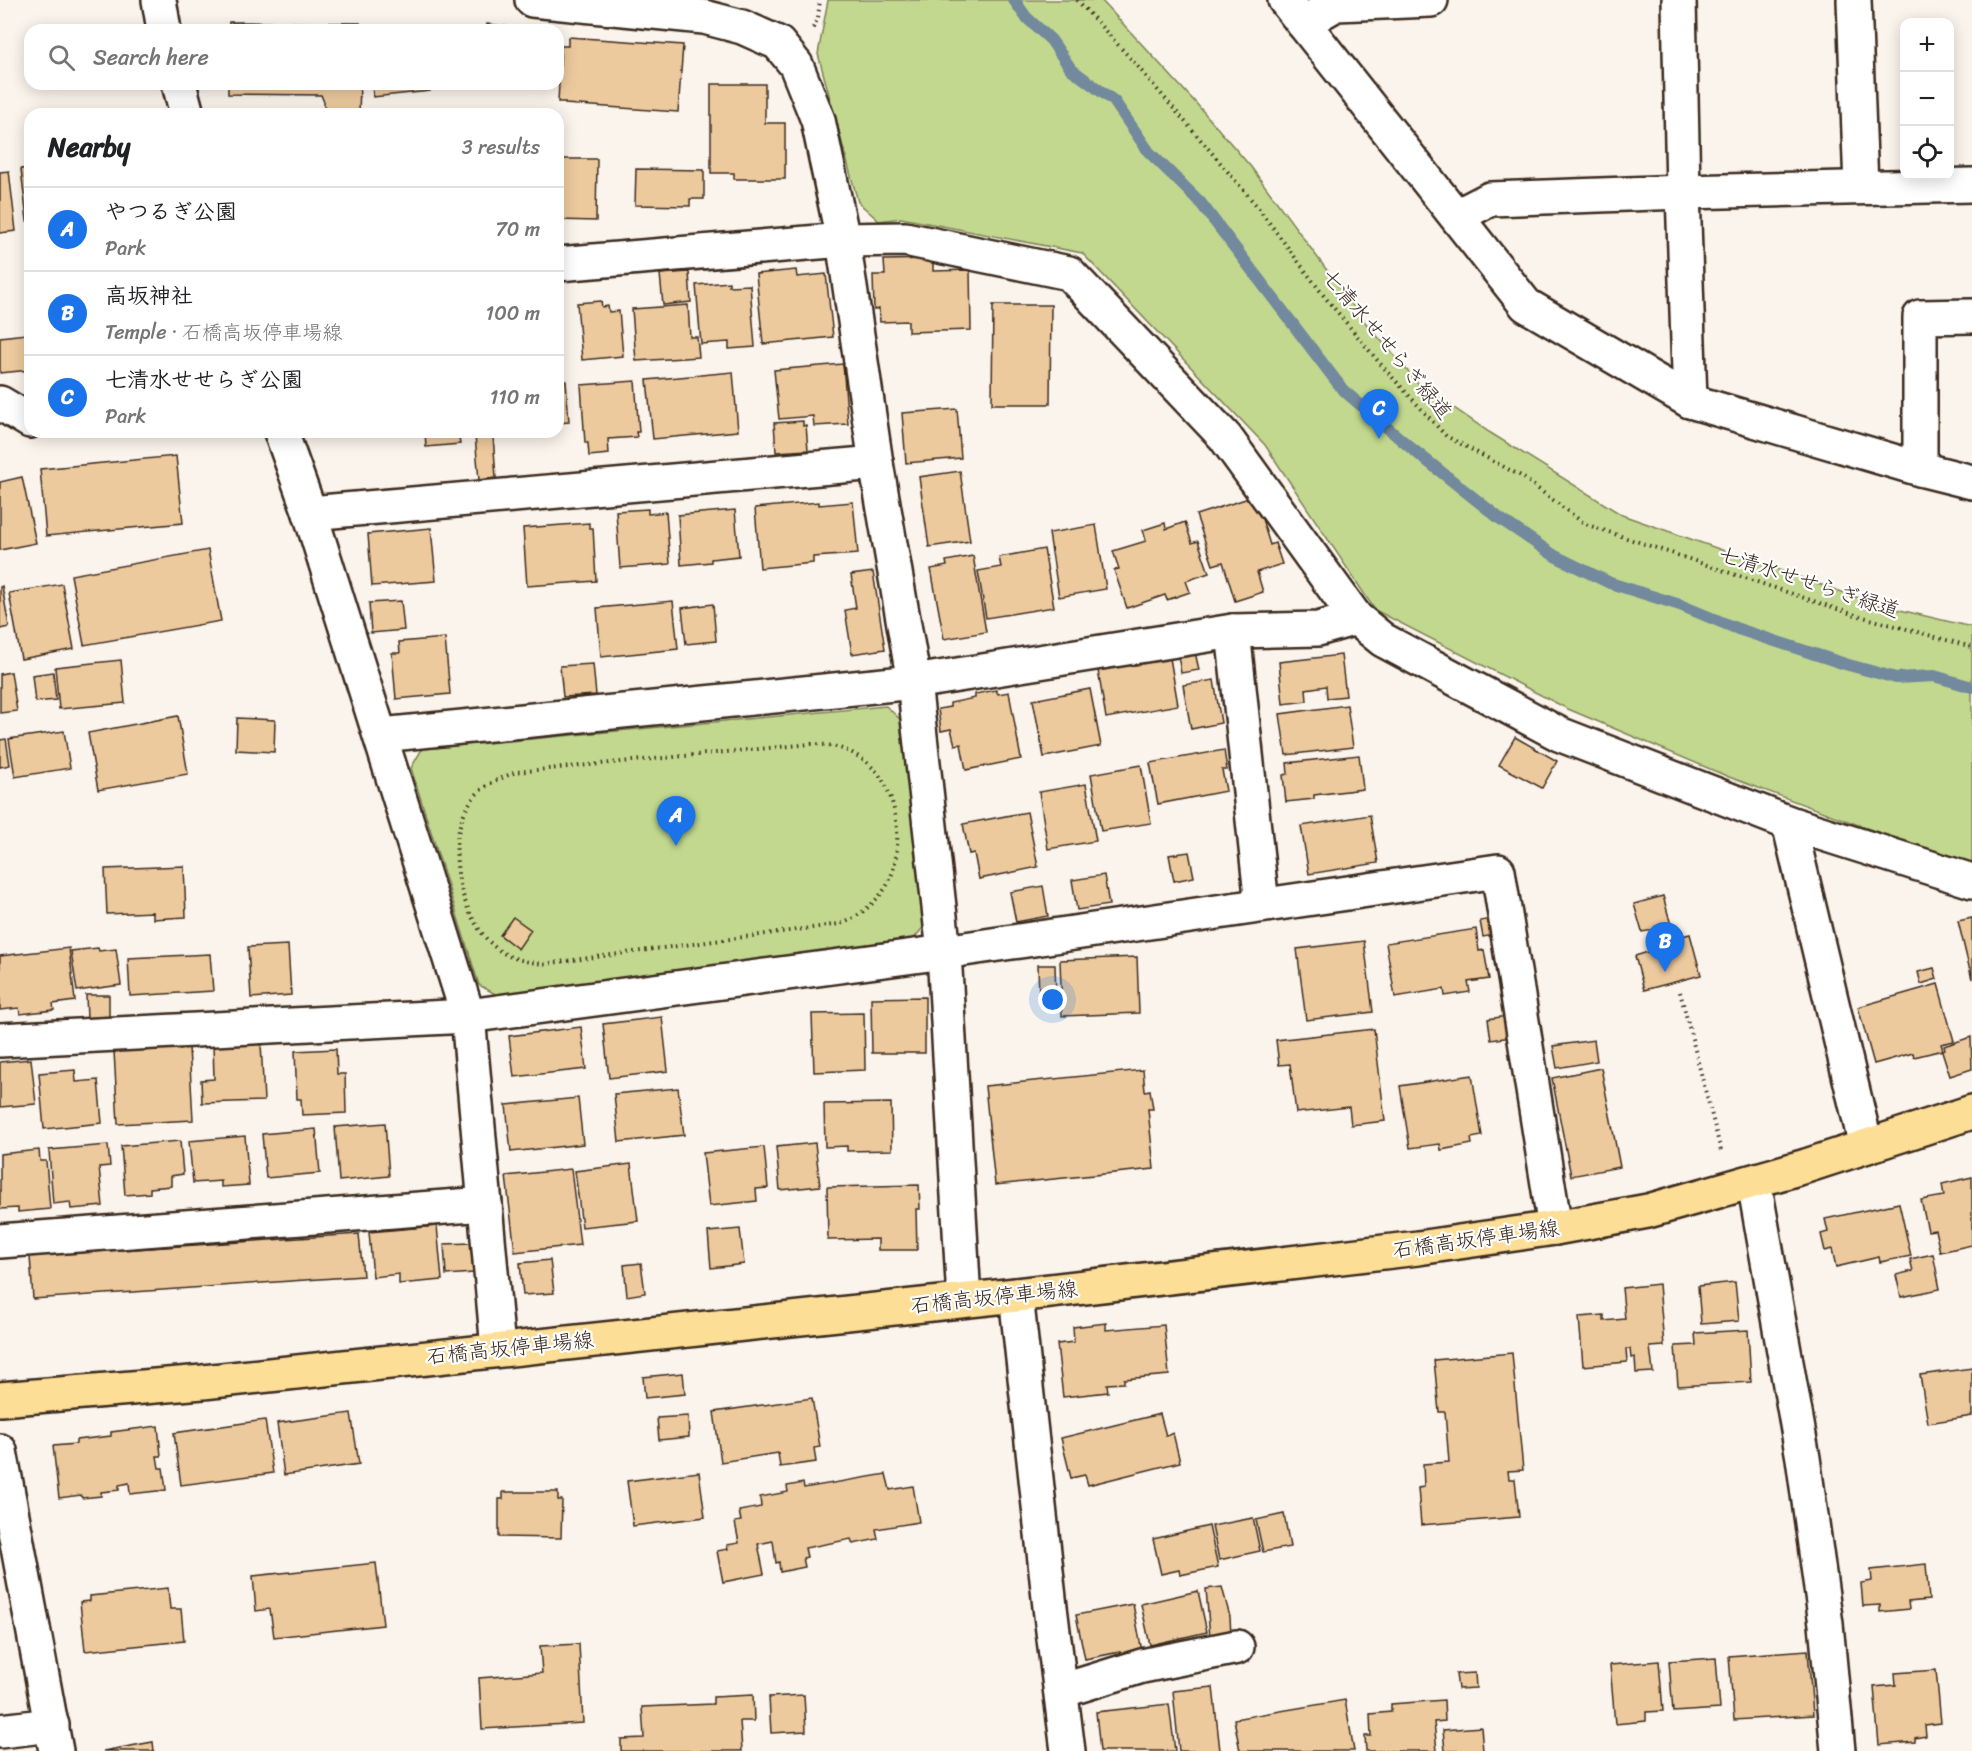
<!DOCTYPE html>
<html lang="en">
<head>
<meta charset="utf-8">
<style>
	body { margin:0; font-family:Sriracha,"Klee One",sans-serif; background:#f2f2f2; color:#202124 }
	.controls { position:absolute; right:18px; top:18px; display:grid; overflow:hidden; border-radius:12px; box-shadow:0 3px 15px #0003 }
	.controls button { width:54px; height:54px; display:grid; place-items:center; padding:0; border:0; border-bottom:2px solid #e0e0e0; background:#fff; color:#202124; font:30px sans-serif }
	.you { position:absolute; left:1053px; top:1000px; width:21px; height:21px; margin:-15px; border:4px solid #fff; border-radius:50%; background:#1a73e8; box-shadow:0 0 0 9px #1a73e833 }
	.badge { display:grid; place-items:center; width:39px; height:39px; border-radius:50%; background:#1a73e8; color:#fff; font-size:20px; font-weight:700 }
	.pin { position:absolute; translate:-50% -50px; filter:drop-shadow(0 2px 3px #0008) }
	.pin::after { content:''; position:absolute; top:32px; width:21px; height:18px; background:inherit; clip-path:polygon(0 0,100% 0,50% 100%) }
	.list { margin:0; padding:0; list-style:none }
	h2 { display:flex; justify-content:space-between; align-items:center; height:78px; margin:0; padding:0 24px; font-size:26px }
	h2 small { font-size:20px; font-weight:400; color:#757577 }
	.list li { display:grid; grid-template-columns:39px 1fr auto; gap:18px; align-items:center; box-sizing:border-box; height:84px; padding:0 24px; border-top:2px solid #e0e0e0 }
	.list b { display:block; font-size:22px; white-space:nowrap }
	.list p { margin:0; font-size:20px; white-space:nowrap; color:#757577 }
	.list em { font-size:20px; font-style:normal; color:#757577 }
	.icon { flex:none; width:33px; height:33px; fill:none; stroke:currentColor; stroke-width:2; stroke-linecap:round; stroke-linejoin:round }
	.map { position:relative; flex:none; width:1972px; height:1751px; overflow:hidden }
	.search { position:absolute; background:#fff; box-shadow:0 3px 15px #0003; left:24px; top:24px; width:540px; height:66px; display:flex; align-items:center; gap:15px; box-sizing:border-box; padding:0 21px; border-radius:18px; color:#757577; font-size:22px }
	.panel { position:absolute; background:#fff; box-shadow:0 3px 15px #0003; left:24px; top:108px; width:540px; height:330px; border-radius:18px }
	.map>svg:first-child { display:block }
	.park { fill:#c1d88e; stroke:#7e8156; stroke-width:1.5 }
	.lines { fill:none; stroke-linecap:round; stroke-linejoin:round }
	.stream { stroke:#72899e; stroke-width:12 }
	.building { fill:#edca9e; stroke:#3b2a1e; stroke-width:1.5 }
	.minor-casing { stroke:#3b2a1e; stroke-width:38 }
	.major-casing { stroke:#3b2a1e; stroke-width:38 }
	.path { stroke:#3b2a1e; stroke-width:4; stroke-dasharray:1.5 4.5; stroke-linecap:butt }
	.minor { stroke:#fff; stroke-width:33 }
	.major { stroke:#fcde96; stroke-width:33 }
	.labels { text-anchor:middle; stroke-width:4.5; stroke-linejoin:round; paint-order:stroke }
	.street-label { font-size:21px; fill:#3b2a1e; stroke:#fff }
</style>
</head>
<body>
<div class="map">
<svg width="1972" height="1751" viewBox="0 0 1972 1751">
	<rect width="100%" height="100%" fill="#fbf4ec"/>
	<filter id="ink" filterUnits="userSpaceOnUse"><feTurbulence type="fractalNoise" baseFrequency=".0167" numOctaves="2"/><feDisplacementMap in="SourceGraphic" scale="12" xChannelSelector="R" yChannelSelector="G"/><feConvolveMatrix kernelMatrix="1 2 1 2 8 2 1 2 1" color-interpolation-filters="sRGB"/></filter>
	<g filter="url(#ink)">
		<g class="park">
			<path d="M828 0H1101L1195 102 1251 167 1365 322 1418 383 1489 432 1622 515 1879 605 1972 627V867L1729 777 1568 709 1375 610 1265 445 1082 253 901 218 879 221 858 202 818 54Z"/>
			<path d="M886 706 903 722 925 925 913 940 497 995 479 985 411 768 422 749Z"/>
		</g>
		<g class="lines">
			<path class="stream" d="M1014 0 1026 17 1051 40 1071 69 1114 101 1149 152 1200 202 1343 390 1411 448 1499 518 1555 556 1610 583 1680 605 1738 629 1845 664 1896 678 1934 676 1972 687"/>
		</g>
		<g class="building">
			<path d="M229 22 360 23V30H229Z"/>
			<path d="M487 24 531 30H486Z"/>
			<path d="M568 37 683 45 678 112 565 104V102H558L561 46H568Z"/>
			<path d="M228 84H360L359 114H324V102L321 95 228 94Z"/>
			<path d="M372 84H429L430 91 373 97Z"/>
			<path d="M711 84H765V123H785V179H734V173H711Z"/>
			<path d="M558 159H597L596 221 558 220Z"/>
			<path d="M30 168V221H27L21 169Z"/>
			<path d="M636 169 704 170V199H690V206L635 205Z"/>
			<path d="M9 171 16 231 0 233V172Z"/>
			<path d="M933 259V271L970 270 971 330 908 332V321L880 322 879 309 874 310 873 275H885L884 260Z"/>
			<path d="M796 270 797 277 826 274 833 337 763 344 756 274Z"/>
			<path d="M689 272 691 302 663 305 660 274Z"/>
			<path d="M729 282V286L750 285 755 347 729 349V342L701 344 696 285Z"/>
			<path d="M601 301 602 307 608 306 609 312 619 311 623 356 582 360 577 303Z"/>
			<path d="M688 305 690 337H697L699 357 636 361 632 309Z"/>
			<path d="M993 305H1051L1050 404H992Z"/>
			<path d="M26 334 30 370 0 373V337Z"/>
			<path d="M843 364 848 424 814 426 813 416 779 419 774 370Z"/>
			<path d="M733 372 738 431 653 439 647 380Z"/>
			<path d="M566 381 569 422 558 423V382Z"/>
			<path d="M635 381 639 432H636L637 437 608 439 609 454 589 456 588 443H585L581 385Z"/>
			<path d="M957 409 961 458 906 463 902 413Z"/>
			<path d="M803 421V426L806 425 808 450 776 452 774 423Z"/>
			<path d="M425 432H458L460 444 426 447Z"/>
			<path d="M493 435 496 478 479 480 475 436Z"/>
			<path d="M176 456 183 523 46 536 40 469Z"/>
			<path d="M960 471 970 541 929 547 919 477Z"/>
			<path d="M22 477 36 543 0 550V482Z"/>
			<path d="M1255 496 1270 545 1275 543 1282 564 1257 572 1263 592 1235 601 1223 562 1213 565 1196 515Z"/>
			<path d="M819 502V505L853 502 858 554 813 557V563L760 568 755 508Z"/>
			<path d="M648 509V514L666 512 670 564 620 568 616 511Z"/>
			<path d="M735 510 739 556 711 559V562L681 565 678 515Z"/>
			<path d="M1185 522 1192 543 1198 541 1209 573 1186 581 1190 592 1167 600 1165 595 1127 608 1114 570 1119 569 1113 551 1146 541 1143 530 1165 523 1166 529Z"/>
			<path d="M589 523V528H593L596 581 527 586 523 528Z"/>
			<path d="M1096 525 1106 589 1059 597 1049 533Z"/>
			<path d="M431 528 436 581 372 586 368 534Z"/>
			<path d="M1044 549 1054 607 986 618 978 571 1001 567 999 557Z"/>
			<path d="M208 550 221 621 84 645 71 575Z"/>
			<path d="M973 556 986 632 944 639 931 569 947 566 946 561Z"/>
			<path d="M873 572 885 649 852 654 845 610 856 608 851 575Z"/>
			<path d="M62 584 74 649 21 659 9 593Z"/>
			<path d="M2 586 9 627 0 629V587Z"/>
			<path d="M401 601 404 630 371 633 369 603Z"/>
			<path d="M673 601 678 649 601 657 597 608Z"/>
			<path d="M713 604 716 641 686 644 682 608Z"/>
			<path d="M445 638 450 694 396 699 392 653H400L399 642Z"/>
			<path d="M1195 652 1199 670 1181 673 1178 655Z"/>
			<path d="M1341 655 1346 696 1327 698 1326 686 1306 689 1307 701 1283 704 1279 662Z"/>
			<path d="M1170 658 1178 705 1106 718 1098 670Z"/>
			<path d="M121 660 125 703 59 709 55 667Z"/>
			<path d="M593 664 596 695 563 697 560 666Z"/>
			<path d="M11 672 17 711 0 713V674Z"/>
			<path d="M53 672 56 700 35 702 32 675Z"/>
			<path d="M1214 680 1221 723 1191 729 1183 685Z"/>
			<path d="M1090 689 1101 746 1044 757 1033 700Z"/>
			<path d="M996 690 998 694 1009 692 1021 759 966 770 961 744 955 745 951 729 941 731 938 709 950 707V703L975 698V694Z"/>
			<path d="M1347 705 1353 747 1286 755 1280 714Z"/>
			<path d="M178 716 188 774 98 790 88 733Z"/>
			<path d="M237 718 275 720 274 752 236 750Z"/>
			<path d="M64 731 70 768 15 777 9 739Z"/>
			<path d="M1515 737 1557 761 1542 788 1499 765Z"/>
			<path d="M6 739 10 765 0 767V740Z"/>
			<path d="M1224 750 1227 770H1222L1226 791 1158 804 1150 763Z"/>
			<path d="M1359 755 1363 789 1314 795V799L1286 802 1283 775 1288 774 1287 763Z"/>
			<path d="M1141 765 1151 823 1101 831 1091 774Z"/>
			<path d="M1086 784 1096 841 1048 849 1039 792Z"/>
			<path d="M1027 812 1038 867 979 879 974 853 969 854 963 824Z"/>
			<path d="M1370 815 1378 863 1309 874 1301 826Z"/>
			<path d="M1189 852 1194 877 1174 881 1169 855Z"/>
			<path d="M184 866 186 917 153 919V912L107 914 105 869Z"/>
			<path d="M1104 875 1109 905 1077 910 1072 880Z"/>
			<path d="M1043 886 1048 916 1016 922 1010 892Z"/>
			<path d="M1663 896 1671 925 1667 926 1671 939 1690 934 1701 975 1644 990 1635 956 1658 949 1653 930 1642 932 1634 904Z"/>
			<path d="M513 917 531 930 518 949 500 935Z"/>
			<path d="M1972 918V979L1958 921Z"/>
			<path d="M1491 919 1494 935 1483 937 1480 921Z"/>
			<path d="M1476 929 1479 951 1484 950 1489 979 1468 982 1470 992 1445 996 1444 989 1395 997 1386 943Z"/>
			<path d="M1364 941 1373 1012 1306 1020 1297 949Z"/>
			<path d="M288 945 291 995 251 998 248 947Z"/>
			<path d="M69 948 75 1001 53 1004 54 1010 20 1014 19 1008 0 1010V956Z"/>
			<path d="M98 948 99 951 116 949 121 985 77 991 71 951Z"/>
			<path d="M210 954 213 991 130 996 128 958Z"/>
			<path d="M1137 957 1139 1013 1062 1016 1060 960Z"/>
			<path d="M1038 965H1055L1056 997H1039Z"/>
			<path d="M1934 968 1937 979 1921 984 1918 972Z"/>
			<path d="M1938 984 1954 1041 1941 1044 1943 1050 1914 1057 1913 1053 1874 1064 1858 1007Z"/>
			<path d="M86 995H109V1018H87Z"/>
			<path d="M925 997V1053H872L871 998Z"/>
			<path d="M864 1013 865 1070 814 1072 812 1014Z"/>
			<path d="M1507 1016 1511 1037 1491 1040 1488 1019Z"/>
			<path d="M662 1017 668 1071 609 1078 603 1024Z"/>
			<path d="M581 1027 586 1069 514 1077 509 1036Z"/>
			<path d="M1374 1029 1385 1121 1351 1125 1349 1107 1296 1113 1290 1064 1279 1065 1276 1040Z"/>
			<path d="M1971 1037 1972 1069 1950 1076 1942 1051 1945 1049 1944 1046Z"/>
			<path d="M1594 1040 1597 1061 1557 1068 1553 1046Z"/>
			<path d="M261 1043 264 1101 202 1103 201 1080 214 1079 213 1044Z"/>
			<path d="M189 1047 193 1120 118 1124 114 1051Z"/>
			<path d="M336 1049 337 1074H345L346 1113 302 1115 301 1099H297L295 1051Z"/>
			<path d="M31 1059 36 1104 0 1107V1062Z"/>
			<path d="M1601 1068 1620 1167 1571 1176 1552 1078Z"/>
			<path d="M75 1070 76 1082 98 1080 102 1123 44 1129 39 1073Z"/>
			<path d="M1143 1070 1145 1091 1150 1090 1153 1109H1148L1154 1169 995 1185 985 1086Z"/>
			<path d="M1472 1075 1482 1136 1471 1138 1472 1144 1441 1150 1440 1144 1410 1148 1400 1086Z"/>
			<path d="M678 1088 684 1135 619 1142 614 1094Z"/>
			<path d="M578 1098 583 1144 511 1152 506 1105Z"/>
			<path d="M891 1103 892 1150 847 1151V1146L825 1147 824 1104Z"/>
			<path d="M385 1123 389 1176 339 1181 335 1127Z"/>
			<path d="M316 1129 320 1173 266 1178 262 1134Z"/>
			<path d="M245 1136 249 1185 221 1187V1181L193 1183 189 1141Z"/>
			<path d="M180 1141 183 1174 171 1176V1186L150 1188V1193L125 1195 121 1146Z"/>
			<path d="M815 1143 820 1186 780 1190 776 1147Z"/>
			<path d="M108 1145 110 1166 99 1167 103 1206 71 1209 70 1202 53 1204 49 1150Z"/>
			<path d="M764 1147 768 1188 756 1189 757 1201 709 1206 703 1153Z"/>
			<path d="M39 1150 40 1161H46L50 1209 18 1212V1208L0 1209V1154Z"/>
			<path d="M631 1164 638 1221 582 1227 575 1171Z"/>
			<path d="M571 1169 580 1245 515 1252 506 1176Z"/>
			<path d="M1972 1177V1245L1940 1252 1935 1230 1928 1231 1921 1200 1944 1196 1942 1184Z"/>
			<path d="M919 1185 920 1209H916L917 1250H878V1239L828 1240 827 1187Z"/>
			<path d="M1899 1203 1911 1256 1880 1262 1879 1257 1836 1267 1832 1249 1825 1251 1821 1234 1828 1232 1825 1219Z"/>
			<path d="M437 1226 442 1280 399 1284V1274L373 1277 369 1232Z"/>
			<path d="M740 1229 744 1264 711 1268 708 1232Z"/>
			<path d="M359 1234 363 1276 33 1299 30 1256Z"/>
			<path d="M471 1243 473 1273 446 1275 444 1244Z"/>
			<path d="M1933 1254 1940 1289 1901 1297 1896 1275 1913 1271 1910 1259Z"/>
			<path d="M550 1260 554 1293 523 1295 520 1263Z"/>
			<path d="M641 1263 645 1293 627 1296 624 1265Z"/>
			<path d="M1735 1282 1739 1321 1701 1324 1698 1286Z"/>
			<path d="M1659 1284 1664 1346 1650 1347 1653 1372 1636 1373 1635 1357 1631 1358 1630 1349H1626L1627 1362 1583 1366 1579 1317 1604 1315V1321L1625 1319 1622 1288Z"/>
			<path d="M1106 1323V1330L1164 1325 1169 1375 1124 1379V1383L1107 1384 1108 1392 1063 1397 1057 1344 1074 1342 1073 1327Z"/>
			<path d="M1748 1330 1751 1382 1678 1386 1675 1346 1696 1345 1695 1333Z"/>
			<path d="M1512 1353 1523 1470 1508 1471 1509 1479H1515L1519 1517 1421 1525 1418 1488 1424 1487 1423 1464 1449 1462 1445 1412H1439L1434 1360Z"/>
			<path d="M1972 1368V1416L1928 1423 1920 1375Z"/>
			<path d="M683 1373 685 1394 645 1398 643 1377Z"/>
			<path d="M812 1398 820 1447 814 1448 816 1462 780 1467 778 1453 721 1462 714 1412Z"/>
			<path d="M351 1413 359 1464 284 1475 277 1423Z"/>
			<path d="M1160 1414 1166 1436 1173 1433 1180 1462 1088 1485 1085 1475 1071 1478 1061 1438Z"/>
			<path d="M688 1416 689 1437 659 1440 657 1418Z"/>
			<path d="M265 1420 273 1473 181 1485 174 1433Z"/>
			<path d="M158 1426 161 1456H157L159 1468H163L166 1490 130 1494 129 1483 119 1485V1490L101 1492V1496L82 1498 81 1495 59 1498 53 1446 76 1444V1440L111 1436V1432Z"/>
			<path d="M699 1472 705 1517 633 1526 627 1481Z"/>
			<path d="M886 1474 890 1490 913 1486 919 1522 876 1529 878 1539 853 1544 851 1539 805 1548 807 1557 803 1558 805 1567 780 1572 779 1562 776 1563 773 1541 758 1544 764 1574 723 1582 717 1551 728 1549 727 1545 739 1543 735 1522 741 1521 739 1511 761 1507 760 1497 788 1492 787 1486 803 1483 804 1488Z"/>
			<path d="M503 1492H558V1500H562L561 1538 499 1537V1499H503Z"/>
			<path d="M1284 1514 1290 1547 1263 1552 1256 1520Z"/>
			<path d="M1253 1518 1260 1551 1219 1560 1212 1526Z"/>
			<path d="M1209 1526 1218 1567 1180 1575 1179 1570 1161 1574 1153 1539Z"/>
			<path d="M376 1563 383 1625 274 1637 270 1609 256 1611 253 1576Z"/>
			<path d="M1926 1564 1929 1600 1908 1602 1909 1609 1880 1612V1605L1863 1606 1861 1583 1872 1581 1871 1570Z"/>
			<path d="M1222 1587 1230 1617 1231 1635 1210 1637 1206 1589Z"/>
			<path d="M168 1588 170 1609H181L184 1641 85 1651 80 1602 90 1601V1596Z"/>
			<path d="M1198 1591 1207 1632 1150 1645 1141 1604Z"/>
			<path d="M1133 1604 1142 1652 1121 1656 1120 1652 1085 1659 1076 1615Z"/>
			<path d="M579 1644 583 1723 482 1729 479 1678 542 1673 540 1646Z"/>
			<path d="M1808 1650 1813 1715 1734 1720 1729 1656Z"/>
			<path d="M1716 1658 1720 1709 1673 1712 1669 1661Z"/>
			<path d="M1659 1661 1663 1711 1646 1712V1721L1615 1724 1610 1665Z"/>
			<path d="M1936 1670 1941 1723 1925 1725 1926 1736 1915 1738V1742L1879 1745 1874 1687 1896 1685 1895 1673Z"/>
			<path d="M1475 1673 1476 1688 1458 1689 1456 1674Z"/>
			<path d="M1213 1687 1220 1751H1179L1173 1691Z"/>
			<path d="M753 1695 754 1721H740L742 1751H621V1739L644 1738 642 1707 713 1704V1697Z"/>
			<path d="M804 1695 806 1731 771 1733 769 1697Z"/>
			<path d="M1345 1700 1354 1751H1240L1234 1719Z"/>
			<path d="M1444 1700 1445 1721 1434 1722 1437 1751H1366L1365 1736H1371L1370 1714 1391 1712V1704Z"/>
			<path d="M1169 1704 1175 1751H1100L1096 1712Z"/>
			<path d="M1481 1727 1483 1751H1445L1443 1730Z"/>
			<path d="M153 1742 154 1751H103Z"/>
		</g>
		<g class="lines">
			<g class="minor-casing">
				<g id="minor">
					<path d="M159 0 164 30"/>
					<path d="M532 0 704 17 742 27 778 43 796 65 818 120 843 240 876 463 914 682 944 952 964 1300"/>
					<path d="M1285 0 1526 305 1690 401 1920 469 1972 482"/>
					<path d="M1679 0 1683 192 1690 401"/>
					<path d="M1854 0 1861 187"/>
					<path d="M1303 23 1336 4 1431 0"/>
					<path d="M179 84 187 114"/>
					<path d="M1457 216 1490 199 1683 192 1972 185"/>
					<path d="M558 264 843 240 905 239 1069 273 1225 437 1356 618 1383 640 1559 734 1789 823 1972 881"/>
					<path d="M0 403 30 421"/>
					<path d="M281 432 310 513 468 1016 498 1349"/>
					<path d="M1920 469V317L1972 316"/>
					<path d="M310 513 876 463"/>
					<path d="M1233 631 1262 905"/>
					<path d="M381 735 914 682 1233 631 1318 629 1356 618"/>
					<path d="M1789 823 1866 1146"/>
					<path d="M0 1040 468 1016 944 952 1498 871 1555 1228"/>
					<path d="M1754 1182 1803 1458 1826 1624 1838 1751"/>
					<path d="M0 1241 485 1204"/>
					<path d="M1016 1295 1050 1607 1068 1751"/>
					<path d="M0 1451 56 1751"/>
					<path d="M1061 1691 1142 1666 1237 1647"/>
					<path d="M0 1731 52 1725"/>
				</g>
			</g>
			<g class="major-casing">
				<path id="major" d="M0 1399 203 1382 1016 1295 1418 1248 1555 1228 1648 1211 1806 1166 1972 1112"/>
			</g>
			<g class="path">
				<path d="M1077 0 1131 59 1206 146 1256 205 1324 296 1383 367 1446 436 1521 476 1585 524 1852 614 1972 647"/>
				<path d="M813 28 818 18 820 0"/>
				<path d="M811 744C835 744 856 751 874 769 901 796 906 864 881 894 872 905 860 915 848 921 842 924 833 925 826 926L544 964C529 962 513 960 500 951 457 921 438 829 480 791 490 782 504 777 516 772Z"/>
				<path d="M1680 992 1721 1151"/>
			</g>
			<use href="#minor" class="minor"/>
			<use href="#major" class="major"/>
		</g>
	</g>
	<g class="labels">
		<g class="street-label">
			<text transform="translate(1387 344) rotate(50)" y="7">七清水せせらぎ緑道</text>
			<text transform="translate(1809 582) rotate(18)" y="7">七清水せせらぎ緑道</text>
			<text transform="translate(1476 1239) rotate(-8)" y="7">石橋高坂停車場線</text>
			<text transform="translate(994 1297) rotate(-6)" y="7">石橋高坂停車場線</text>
			<text transform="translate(510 1348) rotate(-6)" y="7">石橋高坂停車場線</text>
		</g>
	</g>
</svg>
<div class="controls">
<button>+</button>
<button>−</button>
<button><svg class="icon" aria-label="locate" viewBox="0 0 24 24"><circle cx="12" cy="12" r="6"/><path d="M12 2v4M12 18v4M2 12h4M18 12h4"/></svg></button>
</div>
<div class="you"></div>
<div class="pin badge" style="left:676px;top:846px">A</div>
<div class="pin badge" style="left:1665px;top:972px">B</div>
<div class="pin badge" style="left:1379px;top:439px">C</div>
<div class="search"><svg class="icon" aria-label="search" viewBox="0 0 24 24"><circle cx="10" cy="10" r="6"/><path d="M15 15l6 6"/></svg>Search here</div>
<section class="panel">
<h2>Nearby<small>3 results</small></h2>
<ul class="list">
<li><span class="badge">A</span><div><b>やつるぎ公園</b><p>Park</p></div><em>70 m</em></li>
<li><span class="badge">B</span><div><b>高坂神社</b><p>Temple · 石橋高坂停車場線</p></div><em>100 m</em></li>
<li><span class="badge">C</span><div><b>七清水せせらぎ公園</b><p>Park</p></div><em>110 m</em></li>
</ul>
</section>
</div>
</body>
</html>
